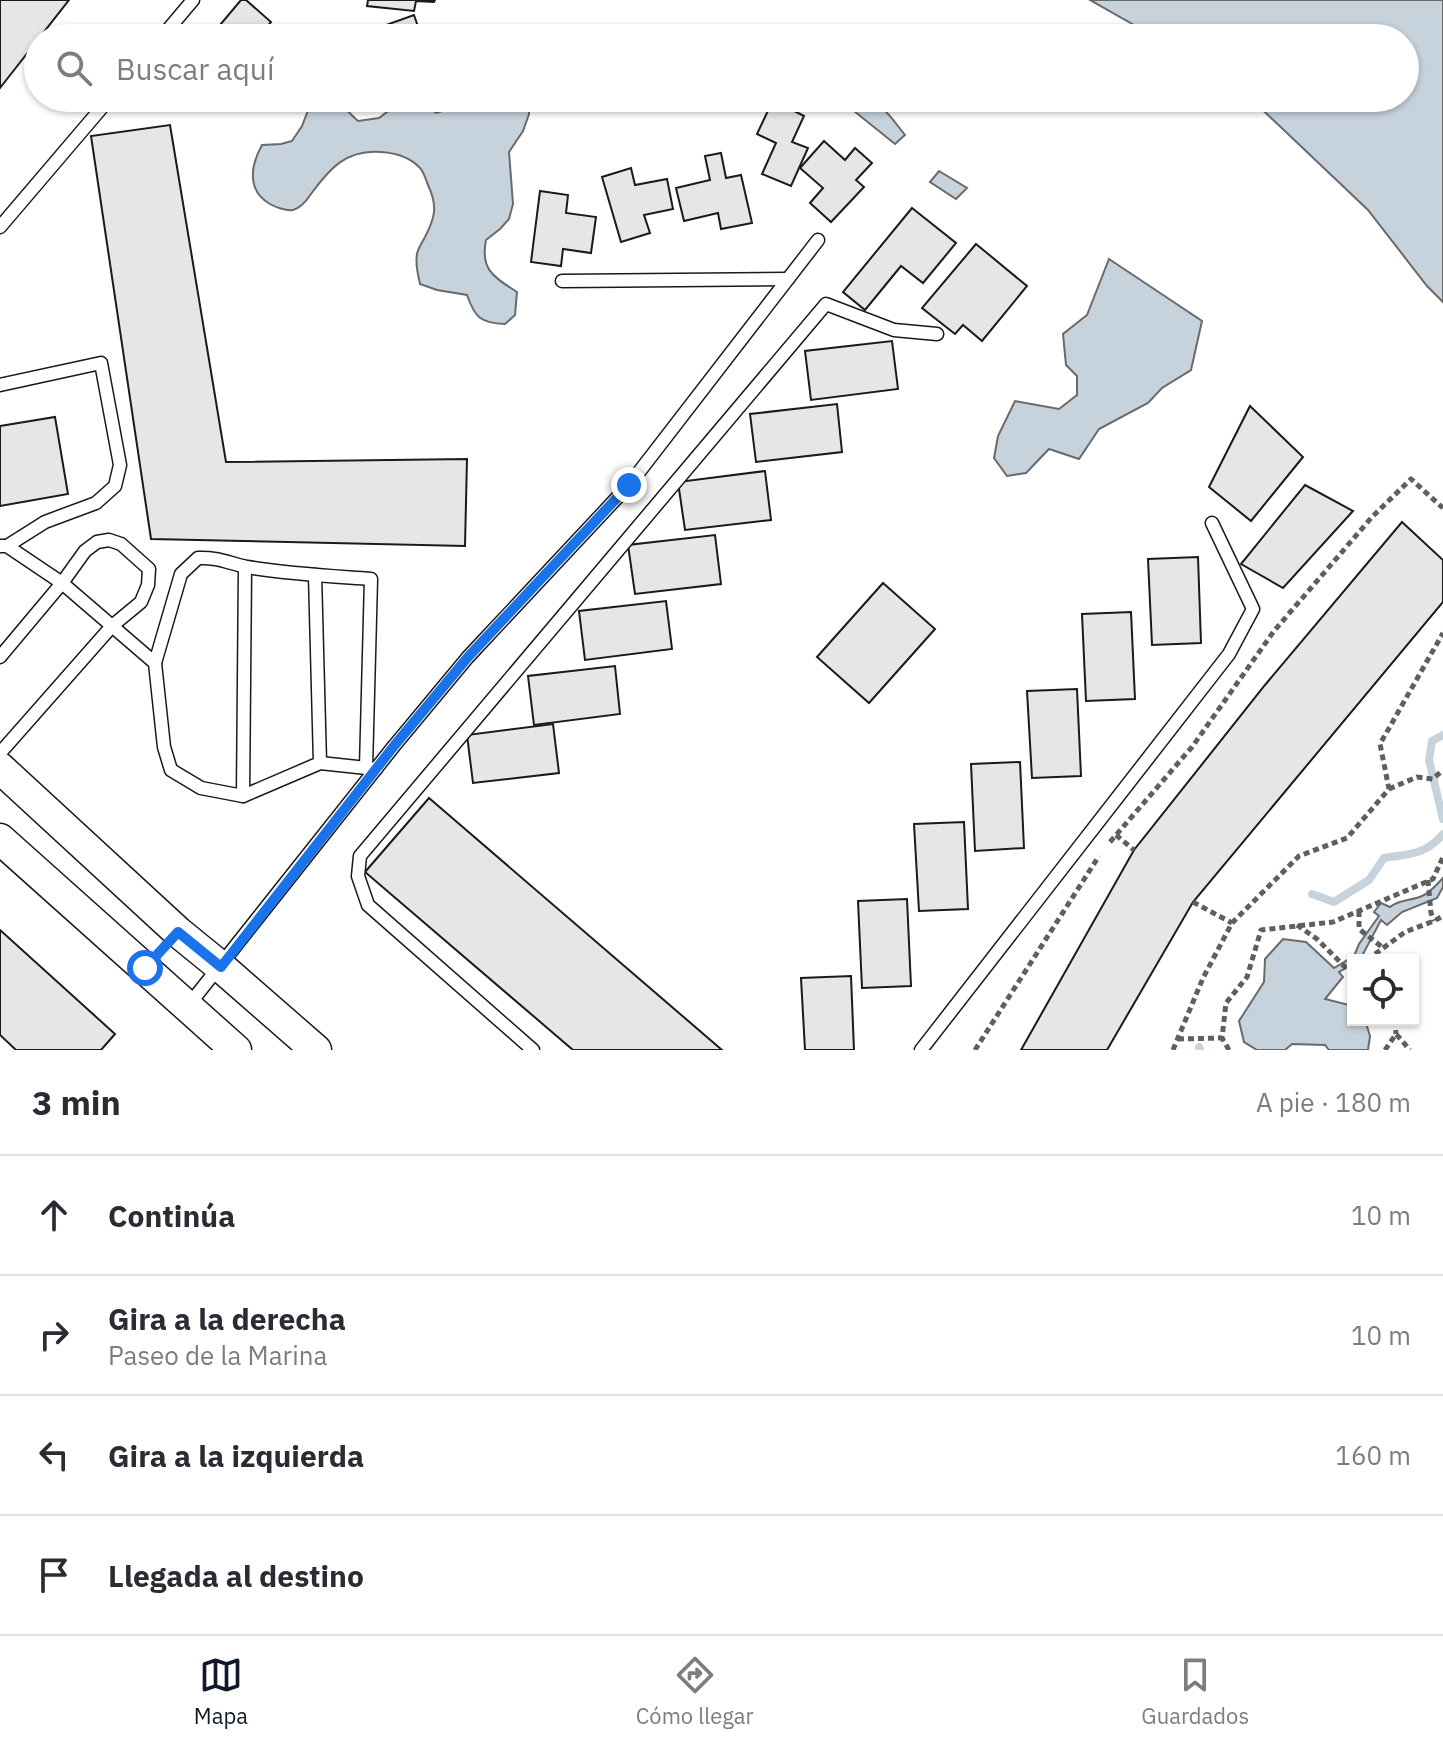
<!DOCTYPE html>
<html lang="es">
<head>
<meta charset="utf-8">
<style>
	body { margin:0; font-family:"IBM Plex Sans",sans-serif; background:#f2f2f3; color:#2b2b33 }
	.controls { position:absolute; right:24px; bottom:24px; display:grid; overflow:hidden; border-radius:0px; box-shadow:0 2px 6px #0004 }
	.controls button { width:72px; height:72px; display:grid; place-items:center; padding:0; border:0; border-bottom:2px solid #e1e1e2; background:#fff; color:#2b2b33; font:40px sans-serif }
	.stop { position:absolute; width:24px; height:24px; margin:-18px; border:6px solid #1a73e8; border-radius:50%; background:#fff }
	.stop.end { background:#1a73e8; border-color:#fff; box-shadow:0 2px 8px #0008 }
	.list { margin:0; padding:0; list-style:none }
	h2 { display:flex; justify-content:space-between; align-items:center; height:104px; margin:0; padding:0 32px; font-size:34px }
	h2 small { font-size:26px; font-weight:400; color:#7c7c81 }
	.list li { display:grid; grid-template-columns:52px 1fr auto; gap:24px; align-items:center; box-sizing:border-box; height:120px; padding:0 32px; border-top:2px solid #e1e1e2 }
	.list b { display:block; font-size:30px; white-space:nowrap }
	.list p { margin:0; font-size:26px; white-space:nowrap; color:#7c7c81 }
	.list em { font-size:26px; font-style:normal; color:#7c7c81 }
	.icon { flex:none; width:44px; height:44px; fill:none; stroke:currentColor; stroke-width:2; stroke-linecap:round; stroke-linejoin:round }
	.map { position:relative; flex:none; width:1443px; height:1050px; overflow:hidden }
	.search { position:absolute; background:#fff; box-shadow:0 2px 6px #0004; left:24px; right:24px; top:24px; height:88px; display:flex; align-items:center; gap:20px; box-sizing:border-box; padding:0 28px; border-radius:44px; color:#7c7c81; font-size:30px }
	.sheet { height:584px; background:#fff }
	nav { display:flex; justify-content:space-around; align-items:center; box-sizing:border-box; height:112px; border-top:2px solid #e1e1e2; background:#fff; font-size:22px; color:#7c7c81 }
	nav a { display:grid; justify-items:center; gap:4px }
	nav .on { color:#111827 }
	.map>svg:first-child { display:block }
	.water { fill:#c6d2dc; stroke:#6a6a6a; stroke-width:2 }
	.lines { fill:none; stroke-linecap:round; stroke-linejoin:round }
	.stream { stroke:#c6d2dc; stroke-width:8 }
	.building { fill:#e6e6e6; stroke:#1a1a1a; stroke-width:2 }
	.service-casing { stroke:#1a1a1a; stroke-width:15 }
	.tertiary-casing { stroke:#1a1a1a; stroke-width:33 }
	.path { stroke:#5f5f5f; stroke-width:5; stroke-dasharray:6 4; stroke-linecap:butt }
	.service { stroke:#fff; stroke-width:12 }
	.tertiary { stroke:#fff; stroke-width:30 }
	.route { stroke:#1a73e8; stroke-width:10 }
</style>
</head>
<body>
<div class="map">
<svg width="1443" height="1050" viewBox="0 0 1443 1050">
	<rect width="100%" height="100%" fill="#fff"/>
	<g class="water">
		<path d="M1090 0H1443V302L1427 286 1368 210 1250 98H1405V38H1157Z"/>
		<path d="M320 98C341 98 344 109 358 121L379 118 404 99 412 98 421 102 436 113 453 108 461 98H529V114L523 131 509 152 513 204 509 219 500 229 486 240C480 270 494 277 517 292L515 315 505 324C481 323 475 318 467 295L437 290 420 284C418 274 415 265 417 254 418 248 422 243 425 237 435 218 438 206 428 185 426 180 424 172 420 168 410 157 396 153 381 152 347 149 330 168 311 194 307 200 301 208 293 210 286 211 275 207 270 204 246 190 251 165 262 145L281 144 292 141 302 126 312 100Z"/>
		<path d="M858 98C880 98 892 119 905 135L895 144 849 107Z"/>
		<path d="M939 171 967 188 956 199 930 182Z"/>
		<path d="M1109 259 1202 321 1191 370 1162 388 1148 403 1099 429 1079 459 1049 449 1026 473 1007 476 994 458 998 436 1015 401 1059 409 1077 395V376L1066 365 1063 334 1087 315Z"/>
		<path d="M1443 878V887L1437 898 1402 912 1387 925 1381 920 1361 958 1353 960V964L1339 972 1343 977 1325 999 1353 1006V1020H1365L1370 1036 1368 1050H1329L1325 1045 1292 1044 1285 1050H1257L1244 1042 1239 1021 1264 982 1265 959 1283 939 1306 942 1334 968 1354 956 1359 944 1379 916 1374 912 1381 903 1390 907C1400 899 1411 901 1422 896 1431 892 1436 885 1443 878Z"/>
	</g>
	<g class="lines">
		<g class="stream">
			<path d="M1443 735 1432 741 1429 760 1443 819"/>
			<path d="M1312 894 1334 902 1369 880 1384 858C1410 854 1425 855 1443 834"/>
			<path d="M1199 1047 1200 1050"/>
		</g>
	</g>
	<g class="building">
		<path d="M0 0H69L0 88Z"/>
		<path d="M241 0H246L271 22 257 38H209Z"/>
		<path d="M368 0H435L434 2 416 1 414 11 367 6Z"/>
		<path d="M414 15 422 38H359L358 35Z"/>
		<path d="M773 100 804 116 792 142 808 148 791 186 762 174 776 143 757 134Z"/>
		<path d="M170 125 226 462 467 459 465 546 151 539 91 136Z"/>
		<path d="M824 141 845 160 855 148 872 163 856 180 864 187 831 222 810 203 823 188 800 168Z"/>
		<path d="M721 153 726 178 741 175 752 223 721 229 718 213 684 221 676 188 710 180 705 156Z"/>
		<path d="M631 168 635 185 667 179 673 209 644 215 650 233 621 242 602 177Z"/>
		<path d="M540 191 568 195 566 213 596 217 591 253 563 249 561 266 531 262Z"/>
		<path d="M912 208 956 243 923 283 901 266 865 310 843 292Z"/>
		<path d="M976 244 1027 286 982 341 963 325 955 334 922 308Z"/>
		<path d="M892 341 898 389 811 400 805 351Z"/>
		<path d="M837 404 842 452 756 462 750 414Z"/>
		<path d="M1250 406 1303 457 1251 521 1209 487Z"/>
		<path d="M55 417 68 494 0 506V426Z"/>
		<path d="M765 471 771 520 685 530 678 482Z"/>
		<path d="M1305 485 1353 511 1283 588 1241 564Z"/>
		<path d="M1402 522 1443 560V602L1193 902 1107 1050H1021L1134 850 1265 685Z"/>
		<path d="M715 535 721 584 635 594 628 545Z"/>
		<path d="M1198 557 1201 643 1152 645 1148 559Z"/>
		<path d="M883 583 935 629 869 703 817 657Z"/>
		<path d="M666 601 672 649 585 660 579 611Z"/>
		<path d="M1131 612 1135 699 1086 701 1082 614Z"/>
		<path d="M615 666 620 714 534 725 528 676Z"/>
		<path d="M1077 689 1081 776 1032 778 1027 691Z"/>
		<path d="M553 724 559 773 473 783 467 735Z"/>
		<path d="M1020 762 1024 848 975 851 971 764Z"/>
		<path d="M429 798 722 1050H573L365 872Z"/>
		<path d="M964 822 968 909 919 911 914 824Z"/>
		<path d="M907 899 911 986 862 988 858 901Z"/>
		<path d="M0 930 115 1034 101 1050H16L0 1035Z"/>
		<path d="M851 976 854 1050H805L801 978Z"/>
	</g>
	<g class="lines">
		<g class="service-casing">
			<g id="service">
				<path d="M161 38 193 0"/>
				<path d="M0 227 110 98"/>
				<path d="M562 281 788 279"/>
				<path d="M0 385 101 363 120 465 115 486 96 503 45 522 7 546"/>
				<path d="M0 546H7L62 583 155 663 164 747 171 770 201 788 243 796 320 763 376 769"/>
				<path d="M315 575 320 763"/>
				<path d="M0 657 62 583 85 551 97 542 109 540 121 544 149 569 148 585 141 602 112 626 0 753"/>
				<path d="M155 663 181 574 198 558C218 557 228 563 247 567 288 574 330 576 371 579L366 768"/>
				<path d="M243 796 245 567"/>
				<path d="M188 1006 394 746 468 657 629 485 818 240"/>
				<path d="M533 1050 368 905 358 876 360 856 826 304 894 330 937 334"/>
				<path d="M921 1050 1229 654 1253 609 1212 523"/>
			</g>
		</g>
		<g class="tertiary-casing">
			<g id="tertiary">
				<path d="M0 768 178 932 221 967 316 1050"/>
				<path d="M0 839 236 1050"/>
			</g>
		</g>
		<g class="path">
			<path d="M1389 789 1417 777 1433 779 1443 770"/>
			<path d="M1116 835 1134 850"/>
			<path d="M1110 842 1192 747 1274 631 1372 517 1411 479 1443 508"/>
			<path d="M1428 880 1431 913 1434 921"/>
			<path d="M1193 902 1232 923"/>
			<path d="M1359 911V929L1382 947"/>
			<path d="M1297 925 1317 939 1351 973 1353 972"/>
			<path d="M1367 960 1405 932 1434 921 1443 916"/>
			<path d="M1395 1020 1396 1034"/>
			<path d="M1178 1039 1222 1038"/>
			<path d="M975 1050 1099 856"/>
			<path d="M1173 1050 1203 978 1232 923 1299 856 1347 838 1389 789 1380 744 1443 633"/>
			<path d="M1229 1050 1222 1038 1226 1003 1247 977 1261 930 1333 922 1433 879 1443 857"/>
			<path d="M1385 1050 1396 1034 1410 1050"/>
		</g>
		<use href="#service" class="service"/>
		<use href="#tertiary" class="tertiary"/>
	</g>
	<g class="lines">
		<path class="route" d="M145 968 178 932 221 967 394 746 468 657 629 485"/>
	</g>
</svg>
<div class="controls">
<button><svg class="icon" aria-label="locate" viewBox="0 0 24 24"><circle cx="12" cy="12" r="6"/><path d="M12 2v4M12 18v4M2 12h4M18 12h4"/></svg></button>
</div>
<div class="stop" style="left:145px;top:968px"></div>
<div class="stop end" style="left:629px;top:485px"></div>
<div class="search"><svg class="icon" aria-label="search" viewBox="0 0 24 24"><circle cx="10" cy="10" r="6"/><path d="M15 15l6 6"/></svg>Buscar aquí</div>
</div>
<section class="sheet">
<h2>3 min<small>A pie · 180 m</small></h2>
<ul class="list">
<li><svg class="icon" aria-label="ahead" viewBox="0 0 24 24"><path d="M12 20V5M6 11l6-6 6 6"/></svg><div><b>Continúa</b></div><em>10 m</em></li>
<li><svg class="icon" aria-label="right" viewBox="0 0 24 24"><path d="M7 20v-9h11M14 6l5 5-5 5"/></svg><div><b>Gira a la derecha</b><p>Paseo de la Marina</p></div><em>10 m</em></li>
<li><svg class="icon" aria-label="left" viewBox="0 0 24 24"><path d="M17 20v-9H6M10 6l-5 5 5 5"/></svg><div><b>Gira a la izquierda</b></div><em>160 m</em></li>
<li><svg class="icon" aria-label="arrive" viewBox="0 0 24 24"><path d="M6 21V4h12l-3 4 3 4H6"/></svg><div><b>Llegada al destino</b></div></li>
</ul>
</section>
<nav>
<a class="on"><svg class="icon" aria-label="map" viewBox="0 0 24 24"><path d="M3 6l6-2 6 2 6-2v14l-6 2-6-2-6 2zM9 4v14M15 6v14"/></svg>Mapa</a>
<a><svg class="icon" aria-label="directions" viewBox="0 0 24 24"><path d="M12 3l9 9-9 9-9-9zM9 14v-3h6M13 9l2 2-2 2"/></svg>Cómo llegar</a>
<a><svg class="icon" aria-label="saved" viewBox="0 0 24 24"><path d="M7 4h10v16l-5-4-5 4z"/></svg>Guardados</a>
</nav>
</body>
</html>
